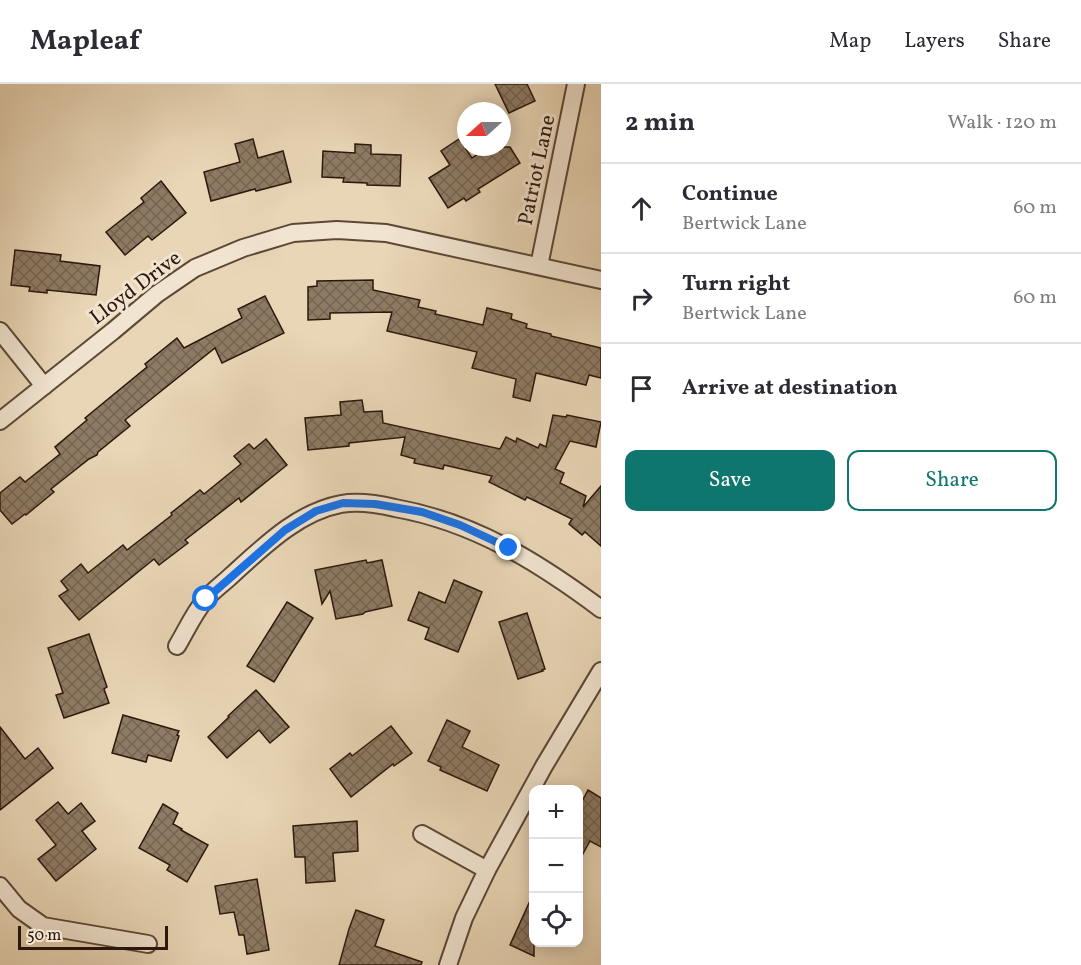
<!DOCTYPE html>
<html lang="en">
<head>
<meta charset="utf-8">
<style>
	body { margin:0; font-family:Vollkorn,serif; background:#f7f7f7; color:#2b2b33 }
	.controls { position:absolute; right:18px; bottom:18px; display:grid; overflow:hidden; border-radius:12px; box-shadow:0 3px 15px #0003 }
	.controls button { width:54px; height:54px; display:grid; place-items:center; padding:0; border:0; border-bottom:2px solid #e1e1e2; background:#fff; color:#2b2b33; font:30px sans-serif }
	.compass { position:absolute; left:457px; top:18px; width:54px; height:54px; border-radius:50%; background:#fff; box-shadow:0 3px 15px #0003; rotate:249deg }
	.scale { position:absolute; left:18px; bottom:15px; width:150px; box-sizing:border-box; padding-left:6px; border:3px solid #2c180c; border-top:0; font-size:16px; line-height:21px; white-space:nowrap; color:#2c180c; -webkit-text-stroke:4px #f1e4d0; paint-order:stroke }
	.stop { position:absolute; width:18px; height:18px; margin:-14px; border:4px solid #1a73e8; border-radius:50%; background:#fff }
	.stop.end { background:#1a73e8; border-color:#fff; box-shadow:0 2px 6px #0008 }
	.list { margin:0; padding:0; list-style:none }
	h2 { display:flex; justify-content:space-between; align-items:center; height:78px; margin:0; padding:0 24px; font-size:26px }
	h2 small { font-size:20px; font-weight:400; color:#7c7c81 }
	.list li { display:grid; grid-template-columns:39px 1fr auto; gap:18px; align-items:center; box-sizing:border-box; height:90px; padding:0 24px; border-top:2px solid #e1e1e2 }
	.list b { display:block; font-size:22px; white-space:nowrap }
	.list p { margin:0; font-size:20px; white-space:nowrap; color:#7c7c81 }
	.list em { font-size:20px; font-style:normal; color:#7c7c81 }
	.actions { display:flex; gap:12px; padding:18px 24px }
	.actions a { flex:1; padding:14px 0; border:2px solid #0f766e; border-radius:12px; text-align:center; font-size:21px; color:#0f766e }
	.actions .main { background:#0f766e; color:#fff }
	.icon { flex:none; width:33px; height:33px; fill:none; stroke:currentColor; stroke-width:2; stroke-linecap:round; stroke-linejoin:round }
	.map { position:relative; flex:none; width:601px; height:881px; overflow:hidden }
	header { display:flex; align-items:center; gap:36px; box-sizing:border-box; height:84px; padding:0 30px; background:#fff; border-bottom:2px solid #e1e1e2 }
	header strong { font-size:28px }
	nav { display:flex; gap:33px; margin-inline-start:auto; font-size:21px }
	main { display:flex }
	aside { flex:1; background:#fff }
	.map>svg:first-child { display:block }
	.building { fill:url(#building-cross-hatch); stroke:#2c180c; stroke-width:1.5 }
	.lines { fill:none; stroke-linecap:round; stroke-linejoin:round }
	.street-casing { stroke:#5b4836; stroke-width:20 }
	.street { stroke:#f1e4d0; stroke-width:16 }
	.route { stroke:#1a73e8; stroke-width:8 }
	.labels { text-anchor:middle; stroke-width:6; stroke-linejoin:round; paint-order:stroke }
	.street-label { font-size:21px; fill:#2c180c; stroke:#f1e4d0 }
</style>
</head>
<body>
<header>
<strong>Mapleaf</strong>
<nav><a>Map</a><a>Layers</a><a>Share</a></nav>
</header>
<main>
<div class="map">
<svg width="601" height="881" viewBox="0 0 601 881">
	<defs>
		<pattern id="building-cross-hatch" width="8" height="8" patternUnits="userSpaceOnUse" patternTransform="scale(1.5)"><rect width="8" height="8" fill="#8e7b64"/><path d="M0 0l8 8M0 8l8-8" fill="none" stroke="#746451"/></pattern>
	</defs>
	<rect width="100%" height="100%" fill="#e9d6b6"/>
	<filter id="stains"><feTurbulence type="fractalNoise" baseFrequency=".00333" numOctaves="4"/><feColorMatrix values="0 0 0 0 .2 0 0 0 0 .09 0 0 0 0 .02 0 0 0 .5 -.17"/></filter>
	<radialGradient id="worn" r=".72"><stop offset=".6" stop-color="#630" stop-opacity="0"/><stop offset="1" stop-color="#630" stop-opacity=".3"/></radialGradient>
	<g class="building">
		<path d="M495 0H527L535 17 509 29Z"/>
		<path d="M253 55 258 74 283 67 291 98 256 107 255 105 211 117 204 88 240 78 235 60Z"/>
		<path d="M459 55 472 74 489 63H510L520 79 478 105 480 108 466 117 464 114 448 124 429 94 450 81 441 67Z"/>
		<path d="M355 60 371 61V70L401 71 400 102 367 101V99L343 98 344 94 322 93 323 67 355 69Z"/>
		<path d="M161 97 186 129 152 156 148 152 125 171 106 148 144 118 141 114Z"/>
		<path d="M15 166 61 171 60 177 100 182 96 211 47 206V209L29 207 30 203 11 201Z"/>
		<path d="M373 196V206L420 216 418 223 436 227 435 230 483 241 487 224 512 230 511 235 527 240 526 244 551 250V252L601 264V294L589 291 586 301 536 289 530 317 513 313 516 295 472 284 477 268 387 247 392 228 330 229V235L308 236V203L317 202V197Z"/>
		<path d="M265 212 284 249 222 279 215 264 125 336 130 342 98 368 97 371 89 375 51 405 54 408 26 431 25 430 12 440 0 426V409L20 393 25 398 60 370 55 363 87 336 85 334 147 283 145 280 177 254 184 264 242 234 238 225Z"/>
		<path d="M362 316 364 328 382 327 383 339 500 365 506 353 516 358 517 354 538 364 540 360 546 363 553 331 566 333 567 331 601 338 596 363 570 357 555 385 564 389 560 399 586 412 583 423 601 402V462L585 448 582 451 569 440 572 435 527 413 525 416 489 398 492 392 444 381 443 385 414 379 415 375 401 371 405 353 349 359V362L308 366 305 334 341 331 340 318Z"/>
		<path d="M266 355 287 381 241 418 239 414 185 456 188 459 159 481 154 475 79 536 59 512 68 506 61 497 81 480 88 489 123 461 127 466 172 431 171 429 200 406 204 410 241 380 234 372 249 360 254 365Z"/>
		<path d="M366 476 367 479 382 476 392 522 365 528 363 530 336 535 330 507 322 520 315 486Z"/>
		<path d="M454 496 482 508 458 568 425 555 429 544 408 536 419 508 445 519Z"/>
		<path d="M287 518 313 534 274 598 247 582Z"/>
		<path d="M527 529 545 585 542 586 543 587 518 595 499 538Z"/>
		<path d="M89 550 107 603 104 605 109 619 64 634 56 611 63 609 48 564Z"/>
		<path d="M256 606 289 643 270 659 259 646 227 674 208 653 229 633 228 632Z"/>
		<path d="M123 631 179 647 177 651 179 652 171 677 148 671 146 678 112 669Z"/>
		<path d="M447 636 470 647 462 663 499 681 487 707 440 686 441 683 428 677Z"/>
		<path d="M391 642 412 669 394 682 393 680 351 713 330 685 350 669 352 672Z"/>
		<path d="M0 643 25 675 38 664 53 684 0 726Z"/>
		<path d="M588 706 601 714V763L590 757 579 777V723Z"/>
		<path d="M58 718 68 730 81 719 95 737 82 747 96 765 56 797 38 775 56 761 36 736Z"/>
		<path d="M163 720 178 729 173 740 182 745 181 746 208 761 187 798 167 786 170 781 139 764Z"/>
		<path d="M357 737 358 767 333 769 335 797 306 799 305 773H295L293 742Z"/>
		<path d="M257 795 269 866 247 870 244 851H239L234 828 220 830 215 802Z"/>
		<path d="M534 808V872L510 861Z"/>
		<path d="M356 826 384 836 375 862 422 878 421 881H339L349 845Z"/>
	</g>
	<g class="lines">
		<g class="street-casing">
			<g id="street">
				<path d="M539 182 576 0"/>
				<path d="M0 247 44 302"/>
				<path d="M0 337 113 247 157 210 195 184 243 164 293 149 337 146 386 149 601 196"/>
				<path d="M177 562C186 547 194 529 205 516 213 506 224 499 232 491 263 463 298 428 341 420 358 417 378 420 395 424 474 438 538 478 601 525"/>
				<path d="M422 750 487 786"/>
				<path d="M0 802 19 825 43 842 148 860"/>
				<path d="M448 881 464 834 487 786 544 682 601 587"/>
			</g>
		</g>
		<use href="#street" class="street"/>
	</g>
	<g class="lines">
		<path class="route" d="M206 515 285 446 316 427 343 419 375 420 422 428 460 441 509 464"/>
	</g>
	<g class="labels">
		<g class="street-label">
			<text transform="translate(536 86) rotate(-78)" y="7">Patriot Lane</text>
			<text transform="translate(135 203) rotate(-37)" y="7">Lloyd Drive</text>
		</g>
	</g>
	<rect width="100%" height="100%" filter="url(#stains)"/>
	<rect width="100%" height="100%" fill="url(#worn)"/>
</svg>
<div class="controls">
<button>+</button>
<button>−</button>
<button><svg class="icon" aria-label="locate" viewBox="0 0 24 24"><circle cx="12" cy="12" r="6"/><path d="M12 2v4M12 18v4M2 12h4M18 12h4"/></svg></button>
</div>
<svg class="compass" viewBox="-18 -18 36 36"><path d="M0-13l5 13h-10z" fill="#e53935"/><path d="M0 13l5-13h-10z" fill="#7c7c81"/></svg>
<div class="scale">50 m</div>
<div class="stop" style="left:206px;top:515px"></div>
<div class="stop end" style="left:509px;top:464px"></div>
</div>
<aside>
<h2>2 min<small>Walk · 120 m</small></h2>
<ul class="list">
<li><svg class="icon" aria-label="ahead" viewBox="0 0 24 24"><path d="M12 20V5M6 11l6-6 6 6"/></svg><div><b>Continue</b><p>Bertwick Lane</p></div><em>60 m</em></li>
<li><svg class="icon" aria-label="right" viewBox="0 0 24 24"><path d="M7 20v-9h11M14 6l5 5-5 5"/></svg><div><b>Turn right</b><p>Bertwick Lane</p></div><em>60 m</em></li>
<li><svg class="icon" aria-label="arrive" viewBox="0 0 24 24"><path d="M6 21V4h12l-3 4 3 4H6"/></svg><div><b>Arrive at destination</b></div></li>
</ul>
<div class="actions"><a class="main">Save</a><a>Share</a></div>
</aside>
</main>
</body>
</html>
